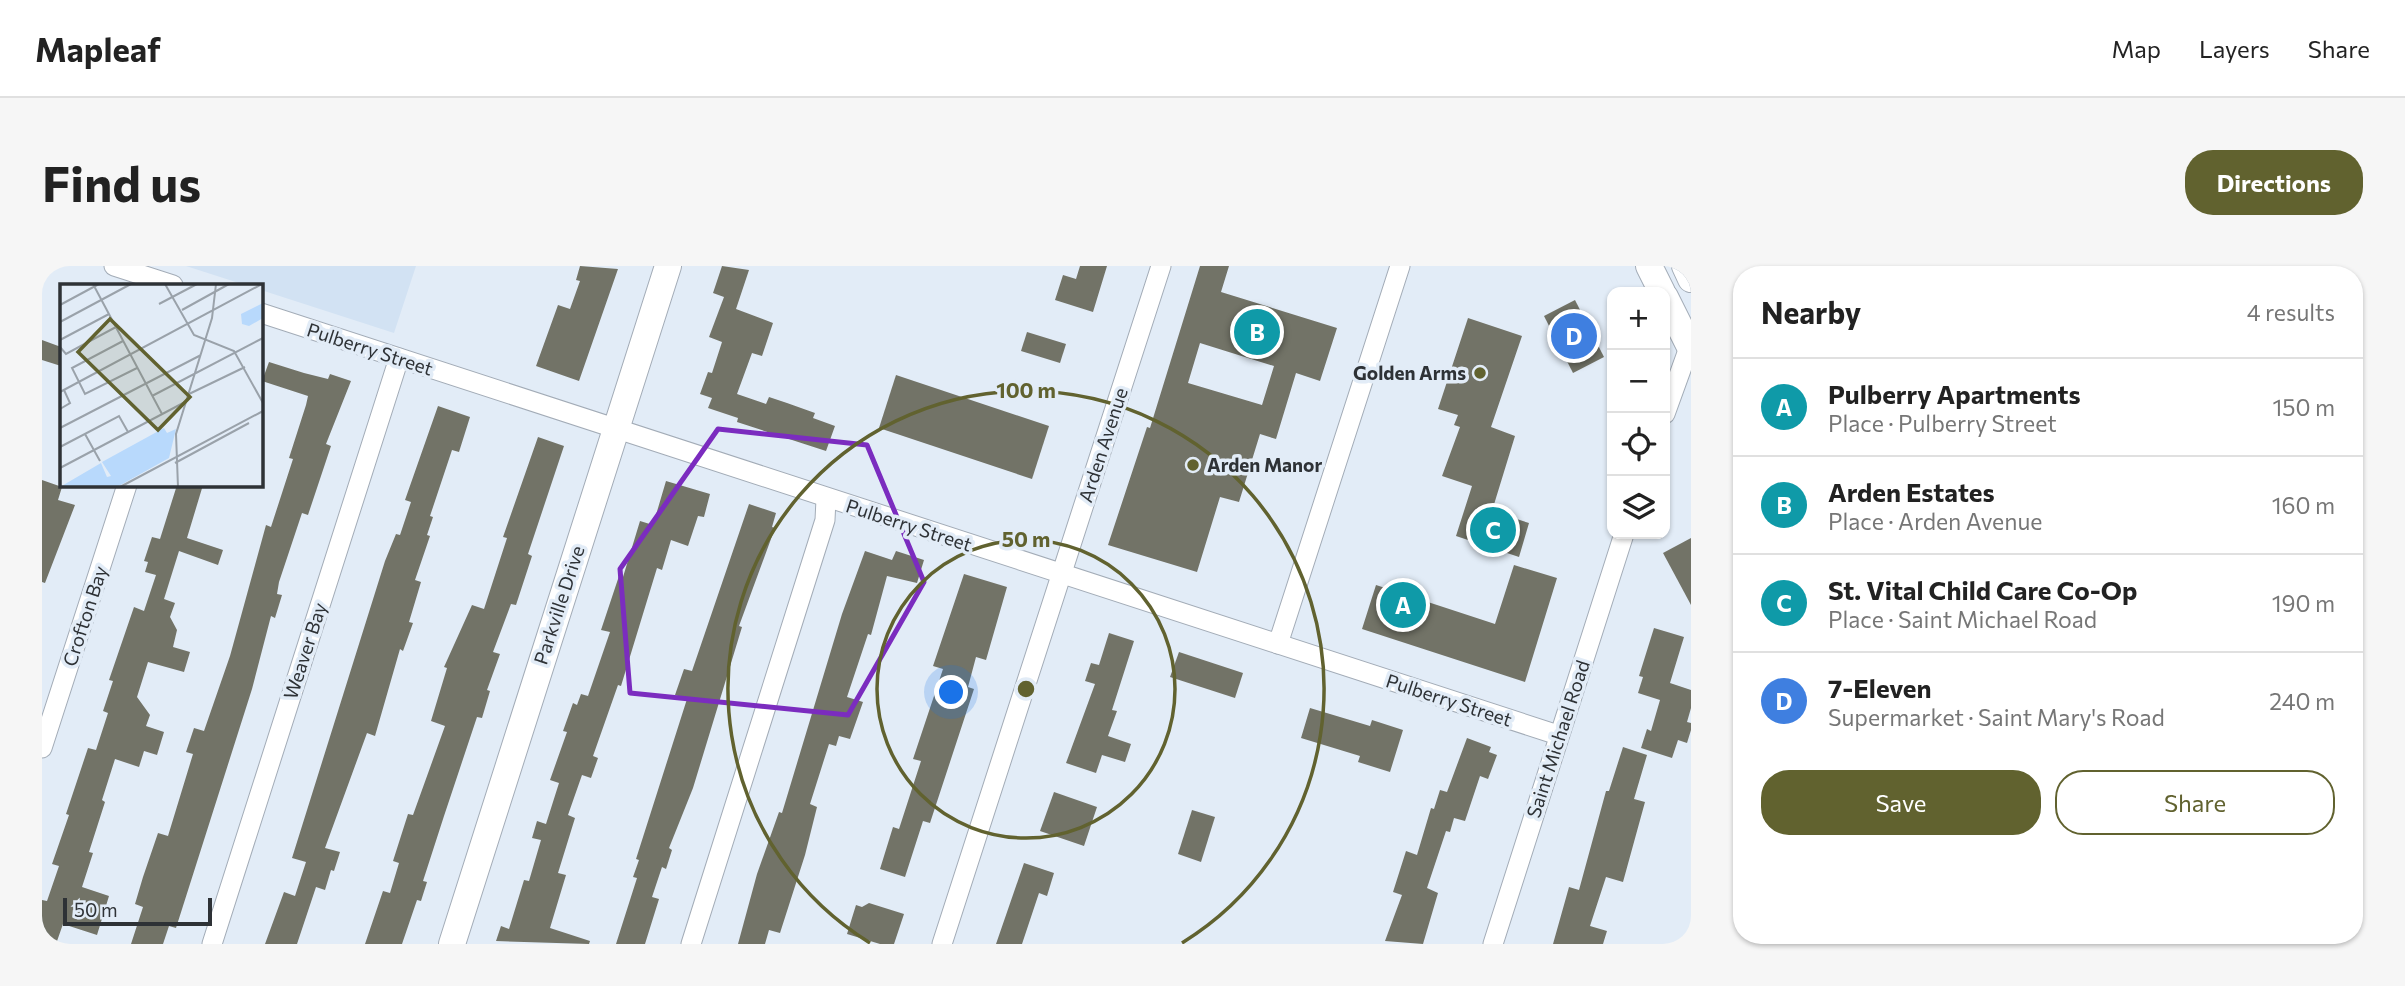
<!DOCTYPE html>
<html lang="en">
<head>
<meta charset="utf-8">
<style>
	body { margin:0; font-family:Commissioner,sans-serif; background:#f6f6f6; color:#222 }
	.controls { position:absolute; right:21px; top:21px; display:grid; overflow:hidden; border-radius:14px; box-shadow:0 2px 5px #0004 }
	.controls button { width:63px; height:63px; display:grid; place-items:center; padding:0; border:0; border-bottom:2px solid #e0e0e0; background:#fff; color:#222; font:35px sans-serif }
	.scale { position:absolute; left:21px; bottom:18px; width:149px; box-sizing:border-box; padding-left:7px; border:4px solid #2e3236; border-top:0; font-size:19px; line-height:24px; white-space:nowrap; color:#2e3236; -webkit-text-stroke:5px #e2ecf7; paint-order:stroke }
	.you { position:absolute; left:910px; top:427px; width:24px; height:24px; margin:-18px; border:5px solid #fff; border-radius:50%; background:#1a73e8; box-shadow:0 0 0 10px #1a73e833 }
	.badge { display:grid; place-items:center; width:46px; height:46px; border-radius:50%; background:#61622f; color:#fff; font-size:23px; font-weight:700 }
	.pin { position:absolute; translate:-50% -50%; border:4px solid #fff; box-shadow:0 2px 7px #0006 }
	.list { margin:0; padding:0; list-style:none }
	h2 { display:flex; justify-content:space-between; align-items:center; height:91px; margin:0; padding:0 28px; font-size:30px }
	h2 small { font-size:23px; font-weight:400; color:#767676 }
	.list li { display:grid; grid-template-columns:46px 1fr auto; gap:21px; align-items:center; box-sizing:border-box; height:98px; padding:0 28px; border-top:2px solid #e0e0e0 }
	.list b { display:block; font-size:26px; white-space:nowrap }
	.list p { margin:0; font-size:23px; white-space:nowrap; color:#767676 }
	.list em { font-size:23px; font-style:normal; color:#767676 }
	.actions { display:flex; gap:14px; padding:21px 28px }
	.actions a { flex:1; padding:16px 0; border:2px solid #61622f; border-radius:28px; text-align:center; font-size:24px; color:#61622f }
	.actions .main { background:#61622f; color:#fff }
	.icon { flex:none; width:38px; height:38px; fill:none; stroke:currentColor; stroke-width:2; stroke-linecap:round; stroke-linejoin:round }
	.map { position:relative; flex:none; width:1649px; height:678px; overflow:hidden; border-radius:28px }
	header { display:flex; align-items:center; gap:42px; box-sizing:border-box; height:98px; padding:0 35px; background:#fff; border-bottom:2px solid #e0e0e0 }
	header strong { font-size:33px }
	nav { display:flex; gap:38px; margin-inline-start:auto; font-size:24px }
	.intro { display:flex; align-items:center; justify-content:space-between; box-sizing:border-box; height:168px; padding:0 42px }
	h1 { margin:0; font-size:49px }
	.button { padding:18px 32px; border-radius:28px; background:#61622f; color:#fff; font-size:24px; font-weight:700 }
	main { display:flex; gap:42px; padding:0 42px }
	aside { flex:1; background:#fff; border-radius:28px; box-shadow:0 2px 5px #0004 }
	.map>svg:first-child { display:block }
	.built { fill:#d2e2f3 }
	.building { fill:#727367; fill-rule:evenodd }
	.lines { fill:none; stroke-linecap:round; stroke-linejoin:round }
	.street-casing { stroke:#a3acb7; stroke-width:21 }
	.secondary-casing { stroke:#a3acb7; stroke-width:28 }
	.street { stroke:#fff; stroke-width:19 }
	.secondary { stroke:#fff; stroke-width:26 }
	.marked { fill:none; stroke:#7b2cbf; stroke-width:5; stroke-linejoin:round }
	.ring { fill:none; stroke:#61622f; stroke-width:3.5 }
	.poi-dot { fill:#61622f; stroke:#e2ecf7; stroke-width:2.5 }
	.labels { text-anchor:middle; stroke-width:7; stroke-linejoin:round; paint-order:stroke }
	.street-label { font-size:19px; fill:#2e3236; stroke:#e2ecf7 }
	.poi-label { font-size:19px; font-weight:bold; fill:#2e3236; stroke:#e2ecf7; text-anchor:end }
	.inset-road { fill:none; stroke:#9aa2aa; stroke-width:2 }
	.view { fill:#61622f; fill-opacity:0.15; stroke:#61622f; stroke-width:3.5 }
	.inset-edge { fill:none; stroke:#2e3236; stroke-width:3.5 }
	.centre { fill:#61622f; stroke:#e2ecf7; stroke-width:3.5 }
	.ring-label { font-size:21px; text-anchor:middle; font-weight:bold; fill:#61622f; stroke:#e2ecf7; stroke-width:7; stroke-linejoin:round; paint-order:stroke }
</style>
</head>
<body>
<header>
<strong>Mapleaf</strong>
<nav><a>Map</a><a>Layers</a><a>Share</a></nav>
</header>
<div class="intro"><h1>Find us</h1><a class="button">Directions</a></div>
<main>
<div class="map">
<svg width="1649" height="678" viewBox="0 0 1649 678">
	<rect width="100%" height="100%" fill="#e2ecf7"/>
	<path class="built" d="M144 0H374L352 67 219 24V19H203Z"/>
	<g class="building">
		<path d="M538 0 576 3 537 115 494 100 516 39 528 43 538 15 534 14Z"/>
		<path d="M680 0 707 4 694 43 731 57 720 90 710 87 695 128 724 138 727 131 745 137 773 147 771 152 793 160 784 185 695 156 696 152 666 142 670 132 658 128 666 106 670 107 680 76 667 71 682 31 671 27Z"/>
		<path d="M1038 0H1065L1051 46 1013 34 1021 9 1034 13Z"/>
		<path d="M1158 0H1187L1179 26 1295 62 1278 115 1254 107 1234 173 1218 168 1197 236 1178 231 1155 306 1066 279 1105 161 1108 162ZM1158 77 1232 100 1220 139 1146 117Z"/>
		<path d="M1533 34 1562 91 1531 107 1502 50Z"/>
		<path d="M1426 52 1480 70 1449 161 1473 170 1450 245 1487 257 1477 291 1414 270 1430 220 1400 210 1418 161 1412 159 1416 149 1396 143Z"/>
		<path d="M985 66 1024 78 1018 97 979 85Z"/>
		<path d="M0 74 19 81V100L0 94Z"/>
		<path d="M227 96 262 107 286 113 288 108 309 115 284 178 289 180 266 249 260 247 237 316 235 328 240 329 233 352 229 350 210 423 134 662 127 660 121 678H89L101 641 93 638 101 611 116 567 126 570 151 488 144 486 152 462 162 465 188 390 224 259 229 261 251 193 247 192 264 139 266 130 220 115Z"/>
		<path d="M854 109 1007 160 990 213 837 162Z"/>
		<path d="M396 140 428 151 417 186 410 184 388 250 391 251 385 269 388 270 373 314 379 316 367 356 371 357 361 385 358 383 333 470 325 467 283 582 298 586 292 605 289 604 283 624 274 621 255 678H223L242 626 253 630 264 596 250 592 343 295 354 268 358 269 369 236 363 234Z"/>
		<path d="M496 171 522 180 486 288 490 290 474 339 469 338 451 386 458 388 445 424 448 425 440 452 435 451 402 550 381 615 385 616 379 635 375 634 360 678H323L341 625 348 627 357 597 351 595 366 548 371 549 403 460 389 455 405 402 402 401 430 339 442 343 465 272 461 271Z"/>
		<path d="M0 214 20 221 16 234 33 239 3 317 0 316Z"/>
		<path d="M624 215 668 228 662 251 656 250 646 280 629 274 620 304 615 302 579 420 576 419 551 490 556 492 549 512 540 509 526 549 533 552 516 607 524 609 508 662 548 675 547 678 454 675 459 660 467 663 482 614 487 615 499 574 490 572 495 555 504 558 517 517 508 514 525 466 521 465 531 437 535 439 539 428 546 430 568 366 559 364 577 310 581 311 598 255 611 259Z"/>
		<path d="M135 219H161L145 272 181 284 176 299 137 285 122 333 133 337 128 351 135 364 131 381 148 386 142 406 106 396 95 431 108 449 104 460 122 466 115 489 102 485 97 501 73 493 60 534 63 536 47 586 51 587 40 621 67 630 55 669 21 658 14 678H0V634L5 635 17 600 10 598 27 549 24 548 46 482 54 484 66 447 61 445 71 415 67 414 92 341 102 345 114 309 103 306 106 296 102 295 110 271 118 273Z"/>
		<path d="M707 238 734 247 730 261 733 262 697 360 700 361 651 522 627 582 630 584 624 603 620 601 610 631 617 633 603 678H574L595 612 591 611 597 594 594 593 645 433 633 429 642 403 650 405Z"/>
		<path d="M1649 272V339L1621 287Z"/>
		<path d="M823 285 850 294 854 285 882 294 875 317 845 310 829 369 826 368 805 431 821 436 808 473 797 470 794 480 787 478 768 538 775 541 763 589 738 667 727 664 723 678H696L715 608 737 546 740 547 800 348Z"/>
		<path d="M1472 299 1515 312 1483 416 1320 363 1334 319 1453 358Z"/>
		<path d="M922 308 965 321 944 394 934 391 926 421 932 423 888 557 881 555 863 611 838 603 851 561 857 563 879 495 871 493 901 403 891 400Z"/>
		<path d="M1612 362 1642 371 1628 417 1649 424V442L1645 456 1649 457V464L1645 477 1636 474 1630 492 1599 482 1605 463 1609 465 1618 434 1596 427 1601 411 1597 410Z"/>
		<path d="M1067 367 1092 375 1070 444 1075 445 1066 470 1089 478 1083 496 1060 489 1054 507 1024 497 1053 418 1043 415 1049 397 1057 399Z"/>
		<path d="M1137 386 1201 407 1193 432 1128 411Z"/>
		<path d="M1268 442 1328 460 1330 454 1361 464 1348 506 1316 496 1318 490 1259 472Z"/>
		<path d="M1425 472 1449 481 1447 486 1455 489 1446 513 1438 510 1423 555 1412 552 1408 566 1404 565 1385 622 1396 627 1381 678 1343 675 1360 629 1351 626 1364 585 1375 589 1389 542 1392 543 1398 524 1405 526Z"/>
		<path d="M1581 481 1605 489 1592 533 1603 536 1581 616 1564 611 1548 660 1565 665 1561 678H1511L1527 621 1537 624 1564 525H1567Z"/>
		<path d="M1012 526 1055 541 1042 580 998 565Z"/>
		<path d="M1150 544 1173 551 1159 596 1136 588Z"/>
		<path d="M982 597 1012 607 1005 630 997 627 980 678H954Z"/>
		<path d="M827 637 862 648 852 678H838L805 668 814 639 820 641Z"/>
	</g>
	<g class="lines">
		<g class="street-casing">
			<g id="street">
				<path d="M72 0 131 19"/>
				<path d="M219 47 1516 469"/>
				<path d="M1623 148 1649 76"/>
				<path d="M1236 378 1358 0"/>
				<path d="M0 482 85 219"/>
				<path d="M170 678 357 92"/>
				<path d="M649 678 783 254 784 233"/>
				<path d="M900 678 1119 0"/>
				<path d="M1451 678 1582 268"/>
			</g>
		</g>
		<g class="secondary-casing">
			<g id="secondary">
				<path d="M1607 0 1620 26"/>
				<path d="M1643 0 1649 13"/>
				<path d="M1623 31 1649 83"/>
				<path d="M410 678 626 0"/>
			</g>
		</g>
		<use href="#street" class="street"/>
		<use href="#secondary" class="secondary"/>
	</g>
	<path class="marked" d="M676 163 825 179 882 316 806 449 588 427 578 303Z"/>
	<g class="ring">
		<circle cx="984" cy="423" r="149"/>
		<path d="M828 677A298 298 0 1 1 1140 677"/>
	</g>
	<g class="poi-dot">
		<circle cx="1438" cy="107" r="7"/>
		<circle cx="1151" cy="199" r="7"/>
	</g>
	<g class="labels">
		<g class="street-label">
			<text transform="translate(328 83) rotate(18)" y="7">Pulberry Street</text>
			<text transform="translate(1061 179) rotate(-72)" y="7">Arden Avenue</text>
			<text transform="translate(867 259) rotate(18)" y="7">Pulberry Street</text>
			<text transform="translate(517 339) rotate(-72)" y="7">Parkville Drive</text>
			<text transform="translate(43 350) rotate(-72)" y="7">Crofton Bay</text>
			<text transform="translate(263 385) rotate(-72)" y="7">Weaver Bay</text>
			<text transform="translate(1407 434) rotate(18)" y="7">Pulberry Street</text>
			<text transform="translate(1516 473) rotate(-72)" y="7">Saint Michael Road</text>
		</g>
		<g class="poi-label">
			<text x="1424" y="114">Golden Arms</text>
			<text x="1165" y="206" text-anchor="start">Arden Manor</text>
		</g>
	</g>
	<g transform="translate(18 18)">
		<rect width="203" height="203" fill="#e2ecf7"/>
		<path d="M203 19V34L189 42 182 40 181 30ZM104 144 107 149 116 145 109 174 57 203H0L41 179 47 193 51 192 42 178Z" fill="#b8d9fc"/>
		<path class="inset-road" d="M33 0 102 130M105 0 134 51 174 67 203 119M99 20 137 0M0 21 39 0M122 26 169 0M0 38 71 0M0 56 49 30M63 57 12 84 25 110 77 84M0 63 6 70 56 43M0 108 202 0M129 110 185 83M92 112 203 54M0 125 10 119 4 106M0 144 141 71M25 150 40 177M0 163 59 132 68 148M115 179 189 139M0 184 125 118M60 203 203 127M118 203 116 150 152 34 156 0"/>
		<path class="view" d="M50 35 130 113 98 146 18 68Z"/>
		<rect width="203" height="203" class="inset-edge"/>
	</g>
	<circle cx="984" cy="423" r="10" class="centre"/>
	<g class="ring-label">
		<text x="984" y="132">100 m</text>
		<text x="984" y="281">50 m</text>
	</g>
</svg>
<div class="controls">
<button>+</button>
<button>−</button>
<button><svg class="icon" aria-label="locate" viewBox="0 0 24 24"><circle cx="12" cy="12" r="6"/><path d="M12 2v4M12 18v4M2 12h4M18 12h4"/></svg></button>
<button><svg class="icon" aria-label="layers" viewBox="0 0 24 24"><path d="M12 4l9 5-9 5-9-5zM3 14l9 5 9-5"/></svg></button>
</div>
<div class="scale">50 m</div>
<div class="you"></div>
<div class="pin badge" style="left:1361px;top:339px;background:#0f9aa8">A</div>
<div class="pin badge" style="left:1215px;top:66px;background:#0f9aa8">B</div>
<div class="pin badge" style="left:1451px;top:264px;background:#0f9aa8">C</div>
<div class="pin badge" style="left:1532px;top:70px;background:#3f7fe0">D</div>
</div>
<aside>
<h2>Nearby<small>4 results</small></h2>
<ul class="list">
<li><span class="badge" style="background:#0f9aa8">A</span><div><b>Pulberry Apartments</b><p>Place · Pulberry Street</p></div><em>150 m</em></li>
<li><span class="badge" style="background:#0f9aa8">B</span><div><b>Arden Estates</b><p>Place · Arden Avenue</p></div><em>160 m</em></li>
<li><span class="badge" style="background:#0f9aa8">C</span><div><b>St. Vital Child Care Co-Op</b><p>Place · Saint Michael Road</p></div><em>190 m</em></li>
<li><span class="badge" style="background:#3f7fe0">D</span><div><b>7-Eleven</b><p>Supermarket · Saint Mary's Road</p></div><em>240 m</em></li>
</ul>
<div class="actions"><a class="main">Save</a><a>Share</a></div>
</aside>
</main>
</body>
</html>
